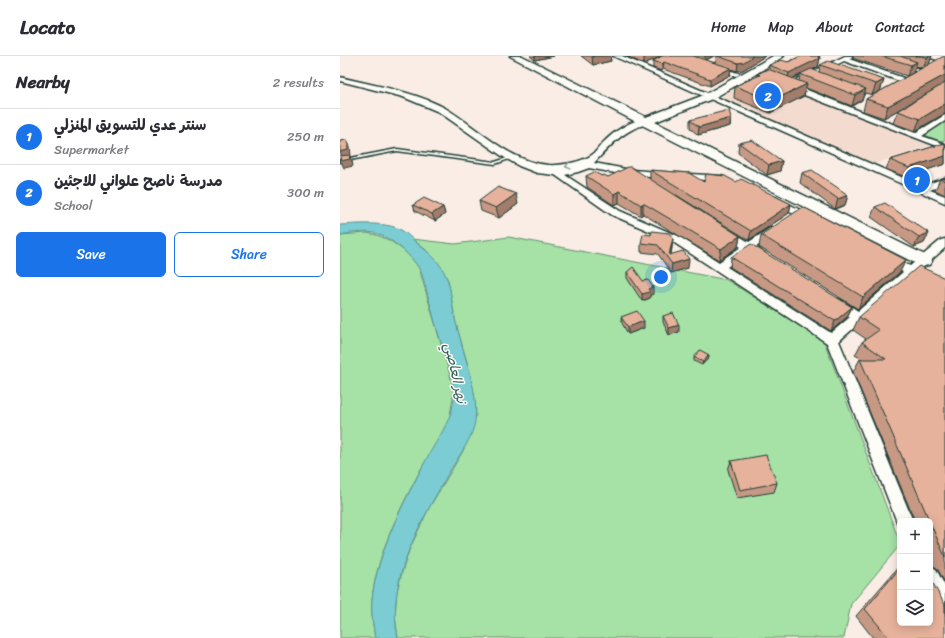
<!DOCTYPE html>
<html lang="en">
<head>
<meta charset="utf-8">
<style>
	body { margin:0; font-family:Sriracha,"Playpen Sans Arabic",sans-serif; background:#f7f7f7; color:#2b2b33 }
	.controls { position:absolute; right:12px; bottom:12px; display:grid; overflow:hidden; border-radius:6px; box-shadow:0 2px 10px #0003 }
	.controls button { width:36px; height:36px; display:grid; place-items:center; padding:0; border:0; border-bottom:1px solid #e1e1e2; background:#fff; color:#2b2b33; font:20px sans-serif }
	.you { position:absolute; left:321px; top:221px; width:14px; height:14px; margin:-10px; border:3px solid #fff; border-radius:50%; background:#1a73e8; box-shadow:0 0 0 6px #1a73e833 }
	.badge { display:grid; place-items:center; width:26px; height:26px; border-radius:50%; background:#1a73e8; color:#fff; font-size:13px; font-weight:700 }
	.pin { position:absolute; translate:-50% -50%; border:2px solid #fff; box-shadow:0 1px 4px #0006 }
	.list { margin:0; padding:0; list-style:none }
	h2 { display:flex; justify-content:space-between; align-items:center; height:52px; margin:0; padding:0 16px; font-size:17px }
	h2 small { font-size:13px; font-weight:400; color:#7c7c81 }
	.list li { display:grid; grid-template-columns:26px 1fr auto; gap:12px; align-items:center; box-sizing:border-box; height:56px; padding:0 16px; border-top:1px solid #e1e1e2 }
	.list b { display:block; font-size:15px; white-space:nowrap }
	.list p { margin:0; font-size:13px; white-space:nowrap; color:#7c7c81 }
	.list em { font-size:13px; font-style:normal; color:#7c7c81 }
	.actions { display:flex; gap:8px; padding:12px 16px }
	.actions a { flex:1; padding:9px 0; border:1px solid #1a73e8; border-radius:6px; text-align:center; font-size:14px; color:#1a73e8 }
	.actions .main { background:#1a73e8; color:#fff }
	.icon { flex:none; width:22px; height:22px; fill:none; stroke:currentColor; stroke-width:2; stroke-linecap:round; stroke-linejoin:round }
	.map { position:relative; flex:none; width:605px; height:582px; overflow:hidden }
	header { display:flex; align-items:center; gap:24px; box-sizing:border-box; height:56px; padding:0 20px; background:#fff; border-bottom:1px solid #e1e1e2 }
	header strong { font-size:19px }
	nav { display:flex; gap:22px; margin-inline-start:auto; font-size:14px }
	main { display:flex }
	aside { flex:1; background:#fff }
	.map>svg:first-child { display:block }
	.built { fill:#f4dbcf }
	.green { fill:#a6e1a6; stroke:#628f6d }
	.water { fill:#7ccdd3; stroke:#579393 }
	.lines { fill:none; stroke-linecap:round; stroke-linejoin:round }
	.service-casing { stroke:#1f3d34; stroke-width:3 }
	.minor-casing { stroke:#1f3d34; stroke-width:3 }
	.secondary-casing { stroke:#1f3d34; stroke-width:3 }
	.service { fill:#fdfcf7; fill-rule:evenodd }
	.minor { fill:#fdfcf7; fill-rule:evenodd }
	.secondary { fill:#fdfcf7; fill-rule:evenodd }
	.wall { fill:#c79985; stroke:#1f3d34; fill-rule:evenodd }
	.shaded-wall { fill:#a27d6c; stroke:#1f3d34 }
	.building { fill:#e7b29b; stroke:#1f3d34 }
	.oneway { stroke:#8e9c96 }
	.labels { text-anchor:middle; stroke-width:3; stroke-linejoin:round; paint-order:stroke }
	.water-label { font-size:14px; font-style:italic; fill:#36615c; stroke:#fdfcf7 }
</style>
</head>
<body>
<header>
<strong>Locato</strong>
<nav><a>Home</a><a>Map</a><a>About</a><a>Contact</a></nav>
</header>
<main>
<aside>
<h2>Nearby<small>2 results</small></h2>
<ul class="list">
<li><span class="badge">1</span><div><b>سنتر عدي للتسويق المنزلي</b><p>Supermarket</p></div><em>250 m</em></li>
<li><span class="badge">2</span><div><b>مدرسة ناصح علواني للاجئين</b><p>School</p></div><em>300 m</em></li>
</ul>
<div class="actions"><a class="main">Save</a><a>Share</a></div>
</aside>
<div class="map">
<svg width="605" height="582" viewBox="0 0 605 582">
	<rect width="100%" height="100%" fill="#f9ede5"/>
	<filter id="ink" filterUnits="userSpaceOnUse"><feTurbulence type="fractalNoise" baseFrequency=".025" numOctaves="2"/><feDisplacementMap in="SourceGraphic" scale="8" xChannelSelector="R" yChannelSelector="G"/><feConvolveMatrix kernelMatrix="1 2 1 2 8 2 1 2 1" color-interpolation-filters="sRGB"/></filter>
	<g filter="url(#ink)">
		<path class="built" d="M415 20 593 89 534 108 381 42Z"/>
		<g class="green">
			<path d="M605 63V84L600 85 582 78Z"/>
			<path d="M26 177C47 179 68 195 79 212L114 333C112 347 111 361 105 374 98 387 89 400 81 413 60 453 37 497 32 543 31 556 33 569 35 582H0V179Z"/>
			<path d="M169 181 387 224 484 285 560 487V489L511 548 504 582H58L55 560 57 535 63 513 70 492 89 452 123 395 136 359 131 320 116 268 108 224 86 194 72 183 115 188Z"/>
		</g>
		<path class="water" d="M0 169C16 168 42 166 57 172 65 175 72 183 78 188 88 196 97 203 103 214 111 227 111 244 114 258 116 269 120 280 122 290 129 314 140 346 134 370 129 388 117 403 108 418 81 466 45 525 58 582H35C33 569 31 556 32 543 38 493 64 446 87 402 99 380 116 359 114 333 113 318 103 295 99 280 93 260 88 239 82 218 75 202 52 181 34 177 23 175 11 177 0 179Z"/>
		<g class="lines">
			<g class="service-casing">
				<path id="service" d="M57 93 155 106 173 100 175 101 155 108 57 95 0 106V104Z"/>
			</g>
			<g class="minor-casing">
				<g id="minor">
					<path d="M273 0H282L582 130 605 122V128L590 134 605 140V147Z"/>
					<path d="M505 0H513L509 3 572 25 568 27H565L504 5 464 25H458L457 23Z"/>
					<path d="M529 0H539L587 16 581 17Z"/>
					<path d="M569 0H579L605 8V12Z"/>
					<path d="M375 10 398 17 400 18 396 20 373 13V11Z"/>
					<path d="M0 21C35 30 73 35 105 52 139 72 167 105 208 109 220 110 242 106 252 99 256 96 259 91 262 88 271 78 293 61 307 64V68C283 74 270 90 254 107L291 114 381 120 384 121 386 123 384 125 291 120 249 112 238 116 225 119 280 155 338 180 379 206 401 191 381 178 380 176 381 174H389L409 186 430 172H438L439 174 438 176 416 191 426 199 425 201H417L409 196 387 211 491 277 510 261 491 249 489 246 491 243C500 240 510 250 518 255L563 216 544 207 542 204 544 201H552L570 210 601 184 605 183V192L579 215 605 228V237L572 221 499 285 573 465H560L559 471 487 287 330 184 272 159 215 119 197 117 179 110 162 100 99 56 63 41 0 25Z"/>
					<path d="M446 28H452L575 77 605 59V65L582 80 605 88V93L446 32Z"/>
					<path d="M435 141 476 162 477 164 476 166H468L432 146 430 144Z"/>
					<path d="M590 510 596 513 605 530V558L598 556 590 538Z"/>
				</g>
			</g>
			<g class="secondary-casing">
				<path id="secondary" d="M170 0H182L306 61 364 39 433 0H444L411 21 372 43 315 66 589 201 592 205 589 209 584 210 579 209 300 68Z"/>
			</g>
			<use href="#service" class="service"/>
			<use href="#minor" class="minor"/>
			<use href="#secondary" class="secondary"/>
		</g>
		<g class="wall">
			<path d="M190 0H214L195 4Z"/>
			<path d="M241 0H270L271 5 253 9Z"/>
			<path d="M286 0H322L304 8Z"/>
			<path d="M322 0H374L366 4 375 7 376 0H425L403 14 397 15 391 13 390 19 370 30 323 13 322 15 313 12V5Z"/>
			<path d="M461 0H480L479 2H480L478 11 472 14 479 16 480 9 544 24 540 35 532 39 525 37 522 44 512 50 466 32 464 40 430 57 394 42 395 30 417 21V18L429 14V9L448 6ZM460 19 459 25 453 23Z"/>
			<path d="M513 0H592L589 8 586 10 605 1V58H604L575 75 553 67 558 55 592 35 544 62 523 55 526 43 582 12 576 10 567 20 512 2Z"/>
			<path d="M391 62 390 70 358 79 350 72V64Z"/>
			<path d="M399 87 442 105 440 115 427 119 398 97Z"/>
			<path d="M605 87V108L565 121 546 113 550 104Z"/>
			<path d="M310 114 364 126H396L451 148 449 157 409 184 336 139 400 180 398 191 379 204 303 158 301 160 279 147 274 149 247 131 246 120H262L268 121 310 123Z"/>
			<path d="M462 117 508 139 505 149 495 153 460 127Z"/>
			<path d="M605 122V139L595 134 600 123Z"/>
			<path d="M139 145 178 148 159 162 141 155Z"/>
			<path d="M73 149 103 151 105 158 95 165 75 155Z"/>
			<path d="M535 151 589 177 584 187 574 191 531 161Z"/>
			<path d="M421 179 560 216 518 253 419 191Z"/>
			<path d="M333 182 332 191 331 199 348 212 331 217 318 198 301 196V187Z"/>
			<path d="M391 201 512 251 507 261 491 275 390 211Z"/>
			<path d="M287 216 303 225 313 238 310 239V242L302 245 287 222Z"/>
			<path d="M605 222V527L597 512 593 510 590 502V465H575L513 316 520 303H522L515 299 522 286 526 283 513 274 519 261Z"/>
			<path d="M323 260 339 276 329 279 323 266Z"/>
			<path d="M281 261 304 272 288 278 282 267Z"/>
			<path d="M354 301 369 302 362 309 354 305Z"/>
			<path d="M391 405 437 427 434 436 397 442 388 414Z"/>
			<path d="M560 509V567L605 582H533L516 560Z"/>
		</g>
		<g class="shaded-wall">
			<path d="M195 0H214L195 4Z"/>
			<path d="M255 0H270L271 5 253 9 252 1Z"/>
			<path d="M304 0H322L304 8Z"/>
			<path d="M365 0H374L365 4Z"/>
			<path d="M413 0H425L403 14 397 15 398 7Z"/>
			<path d="M479 0H480L478 3 480 2 478 11 462 18H460V19L447 25 449 17Z"/>
			<path d="M589 0H592L589 8 583 12 587 2Z"/>
			<path d="M324 6 323 13 322 15V8Z"/>
			<path d="M577 6 573 17 567 20 571 9Z"/>
			<path d="M391 12 390 19 370 30V23Z"/>
			<path d="M605 19V26L604 28 544 62 548 50Z"/>
			<path d="M544 24 540 35 532 39 536 28Z"/>
			<path d="M467 28 464 40 430 57 432 45Z"/>
			<path d="M526 33 522 44 512 50 515 39Z"/>
			<path d="M605 48V56L604 58 575 75 580 63Z"/>
			<path d="M391 62 390 70 358 79 359 71Z"/>
			<path d="M7 84 10 90 11 100 10 101 12 105 13 110 4 112 1 105 3 102 0 96Z"/>
			<path d="M605 100V108L565 121 569 112Z"/>
			<path d="M442 105 440 115 427 119 429 109Z"/>
			<path d="M279 135V147L274 149V138Z"/>
			<path d="M176 138 178 148 159 162 156 152Z"/>
			<path d="M508 139 505 149 495 153 498 143Z"/>
			<path d="M303 147V158L301 160V149Z"/>
			<path d="M451 148 449 157 409 184 411 175Z"/>
			<path d="M103 151 105 158 95 165 92 158Z"/>
			<path d="M589 177 584 187 574 191 579 181Z"/>
			<path d="M400 180 398 191 379 204 381 193Z"/>
			<path d="M333 182 332 191 330 205 329 199Z"/>
			<path d="M349 203 348 212 331 217 332 208Z"/>
			<path d="M566 204 560 216 518 253 523 241Z"/>
			<path d="M313 231V238L310 239V242L302 245V238L308 233Z"/>
			<path d="M512 251 507 261 491 275 495 265Z"/>
			<path d="M304 265V272L288 278V271Z"/>
			<path d="M339 269V276L329 279V272Z"/>
			<path d="M369 299V302L362 309 363 306Z"/>
		</g>
		<g class="building">
			<path d="M322 0H353L391 12 370 23 324 6 322 8 313 5Z"/>
			<path d="M377 0H413L404 6 398 7Z"/>
			<path d="M461 0H479L478 2H480L449 17 429 9 441 4 448 6Z"/>
			<path d="M541 0H560L577 6 571 9Z"/>
			<path d="M582 0H589L587 2Z"/>
			<path d="M604 0 605 1V19L548 50 526 43Z"/>
			<path d="M488 5 544 24 536 28 480 9Z"/>
			<path d="M428 13 467 28 432 45 395 30 420 19 417 18Z"/>
			<path d="M471 13 526 33 515 39 460 18Z"/>
			<path d="M605 27V48L580 63 558 55Z"/>
			<path d="M389 54 391 62 359 71 350 64Z"/>
			<path d="M7 84 8 94 0 96V85Z"/>
			<path d="M412 84 442 105 429 109 399 87Z"/>
			<path d="M605 87V100L569 112 550 104Z"/>
			<path d="M9 99 10 103 1 105 0 100Z"/>
			<path d="M288 111H291L400 180 381 193 303 147 301 149 279 135 274 138 246 120 254 116 262 120 264 119 268 121Z"/>
			<path d="M310 114 349 117 364 126 366 118 385 120 396 126 401 123 451 148 411 175Z"/>
			<path d="M472 114 508 139 498 143 462 117Z"/>
			<path d="M605 122V125L600 123Z"/>
			<path d="M158 131 176 138 156 152 139 145Z"/>
			<path d="M84 142 103 151 92 158 73 149Z"/>
			<path d="M545 147 589 177 579 181 535 151Z"/>
			<path d="M463 151 566 204 523 241 421 179Z"/>
			<path d="M312 175 329 177 333 182 329 199 343 195 349 203 332 208 318 189 301 187 303 178 311 179Z"/>
			<path d="M411 188 512 251 495 265 391 201Z"/>
			<path d="M579 210 605 222V501L520 303H546L522 286 539 274 519 261Z"/>
			<path d="M293 211 303 225 308 224 313 231 308 233 310 236 302 238 287 216Z"/>
			<path d="M297 255 304 265 288 271 281 261Z"/>
			<path d="M333 257 339 269 329 272 323 260Z"/>
			<path d="M360 294 369 299 363 306 354 301Z"/>
			<path d="M426 399 437 427 400 434 391 405Z"/>
			<path d="M560 512V567H590V522L605 549V582H549L525 553Z"/>
		</g>
		<defs><path id="oneway-chevron" d="M-2-3.5L2.5 0L-2 3.5" fill="none" stroke-width="1.6" stroke-linecap="round" stroke-linejoin="round"/></defs>
		<use class="oneway" href="#oneway-chevron" transform="translate(228 110) rotate(165)"/>
	</g>
	<g class="labels">
		<g class="water-label">
			<text transform="translate(116 317) rotate(78)" y="5">نهر العاصي</text>
		</g>
	</g>
</svg>
<div class="controls">
<button>+</button>
<button>−</button>
<button><svg class="icon" aria-label="layers" viewBox="0 0 24 24"><path d="M12 4l9 5-9 5-9-5zM3 14l9 5 9-5"/></svg></button>
</div>
<div class="you"></div>
<div class="pin badge" style="left:577px;top:124px">1</div>
<div class="pin badge" style="left:428px;top:40px">2</div>
</div>
</main>
</body>
</html>
